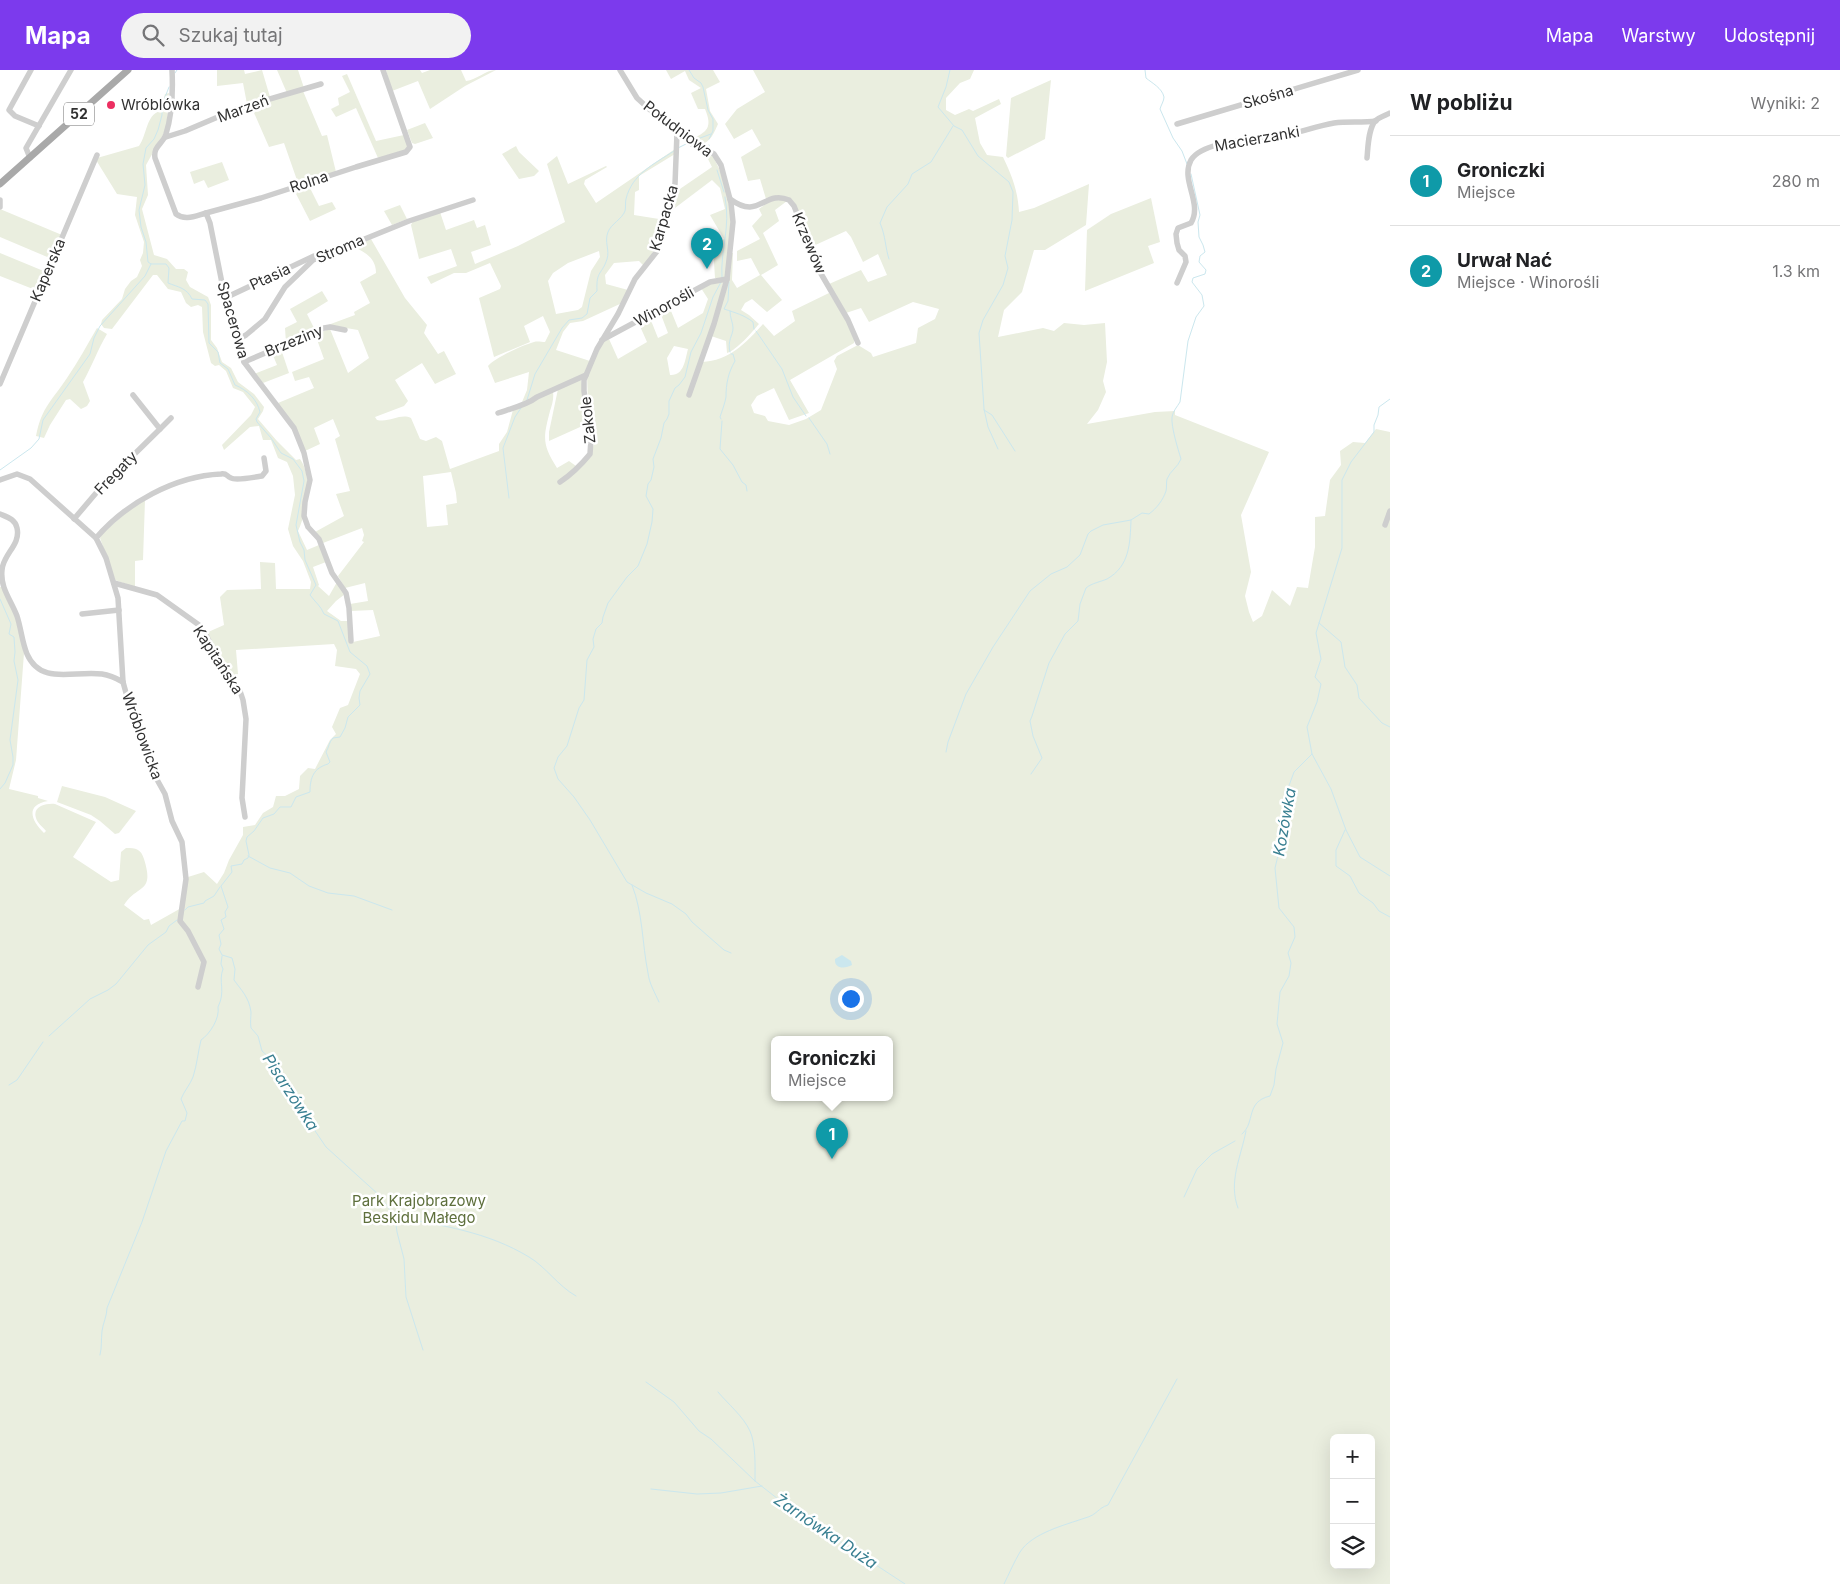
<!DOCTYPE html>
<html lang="pl">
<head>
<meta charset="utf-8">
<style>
	body { margin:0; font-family:Inter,sans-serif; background:#f2f2f2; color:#202124 }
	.controls { position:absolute; right:15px; bottom:15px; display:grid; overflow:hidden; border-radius:8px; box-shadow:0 5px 20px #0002 }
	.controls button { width:45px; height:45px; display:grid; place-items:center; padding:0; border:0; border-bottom:1px solid #e0e0e0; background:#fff; color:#202124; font:25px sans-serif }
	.you { position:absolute; left:850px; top:928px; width:18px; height:18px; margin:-12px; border:4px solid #fff; border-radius:50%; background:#1a73e8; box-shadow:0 0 0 8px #1a73e833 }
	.badge { display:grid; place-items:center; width:32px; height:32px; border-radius:50%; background:#7c3aed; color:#fff; font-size:16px; font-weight:700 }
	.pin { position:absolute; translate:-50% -41px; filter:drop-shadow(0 1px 2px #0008) }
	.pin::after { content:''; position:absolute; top:26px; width:18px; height:15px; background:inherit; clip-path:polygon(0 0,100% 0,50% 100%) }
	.popup { position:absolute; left:771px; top:966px; width:122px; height:65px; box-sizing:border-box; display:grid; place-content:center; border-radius:8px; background:#fff; filter:drop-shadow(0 1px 4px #0005); font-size:16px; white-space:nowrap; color:#757577 }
	.popup b { font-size:19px; color:#202124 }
	.popup::after { content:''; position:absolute; left:50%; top:100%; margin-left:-10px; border:10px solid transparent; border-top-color:#fff }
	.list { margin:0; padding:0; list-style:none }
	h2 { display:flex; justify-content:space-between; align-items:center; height:65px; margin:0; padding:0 20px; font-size:21px }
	h2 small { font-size:16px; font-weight:400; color:#757577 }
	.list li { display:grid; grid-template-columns:32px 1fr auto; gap:15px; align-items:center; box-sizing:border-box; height:90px; padding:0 20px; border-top:1px solid #e0e0e0 }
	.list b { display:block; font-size:19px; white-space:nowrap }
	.list p { margin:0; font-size:16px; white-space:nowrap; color:#757577 }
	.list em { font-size:16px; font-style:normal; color:#757577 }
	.icon { flex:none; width:28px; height:28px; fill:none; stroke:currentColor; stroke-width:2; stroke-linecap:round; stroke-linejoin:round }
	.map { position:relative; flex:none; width:1390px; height:1514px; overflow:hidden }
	header { display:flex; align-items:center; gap:30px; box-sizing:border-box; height:70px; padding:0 25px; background:#7c3aed; color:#fff }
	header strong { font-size:24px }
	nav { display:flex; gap:28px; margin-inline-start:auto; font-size:18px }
	.search { width:350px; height:45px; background:#f2f2f2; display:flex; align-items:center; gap:12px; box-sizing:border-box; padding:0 18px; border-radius:28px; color:#757577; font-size:19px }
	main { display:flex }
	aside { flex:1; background:#fff }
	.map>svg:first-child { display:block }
	.green { fill:#eaeedf; fill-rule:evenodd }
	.water { fill:#cbe7ee }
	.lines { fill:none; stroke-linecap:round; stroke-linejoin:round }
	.stream { stroke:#cbe7ee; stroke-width:1 }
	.minor { stroke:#cecece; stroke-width:5.5 }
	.major { stroke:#a9a9a9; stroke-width:7 }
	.poi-dot { fill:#ec2f61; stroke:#fff; stroke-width:2 }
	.labels { text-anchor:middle; stroke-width:5; stroke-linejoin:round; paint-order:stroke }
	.shield { fill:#fff; stroke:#6f6f6f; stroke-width:1 }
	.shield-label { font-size:14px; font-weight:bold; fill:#313131 }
	.street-label { font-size:15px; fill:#313131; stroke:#fff }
	.poi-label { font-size:15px; fill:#313131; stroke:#fff; text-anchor:start }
	.park-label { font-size:15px; fill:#5e6f3c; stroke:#fff }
	.water-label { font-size:16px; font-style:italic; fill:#397f91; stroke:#fff }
</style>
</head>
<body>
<header>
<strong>Mapa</strong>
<div class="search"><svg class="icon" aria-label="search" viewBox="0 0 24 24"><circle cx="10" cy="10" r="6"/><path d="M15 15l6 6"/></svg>Szukaj tutaj</div>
<nav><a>Mapa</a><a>Warstwy</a><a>Udostępnij</a></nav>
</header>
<main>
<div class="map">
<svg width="1390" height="1514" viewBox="0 0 1390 1514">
	<rect width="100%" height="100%" fill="#fff"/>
	<g class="green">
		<path d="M217 0H244L245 4 262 0 270 27 247 34 243 13 217 16Z"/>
		<path d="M277 0H298L304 18 287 23Z"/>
		<path d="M386 0H420L422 3 430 0H461L466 11C477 10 485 0 496 0L465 16 430 39 418 11 392 21Z"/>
		<path d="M666 0H713L720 12 706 19 710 41 718 54C714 63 711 71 701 75L690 70C707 62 713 58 705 39H698L691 23 701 18 689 10 685 1 671 9Z"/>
		<path d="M753 0H974L970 9 960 13 946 28V40L955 45 969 39 973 41 999 29 1001 34 975 48 980 73 987 85 1003 87C1012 106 1018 121 1019 142L1034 138 1089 114 1086 155 1045 180H1034L1022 222 1004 240 998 267 1043 258 1054 261 1064 253 1084 255 1105 253 1107 292 1103 311 1106 322 1098 340 1087 354 1155 342 1175 341V345L1269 382 1241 445 1251 502 1245 526 1249 542 1253 552 1262 546 1272 520 1290 536 1297 517 1308 518 1315 477V447L1325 446 1330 410 1341 395 1340 381 1353 372 1365 373 1376 359 1390 362V1514H0V517H2L16 547 24 583 16 690 9 719 38 726V728L48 731C25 735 31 750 44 763L46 761C43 757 37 753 36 748 32 736 47 733 55 734L96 752 73 787 111 812 119 810 121 782 126 778C136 778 141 779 144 789 155 824 137 814 124 835L144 850 149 849 151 855 183 837 188 807 204 802 217 814 224 803 229 790 243 765V757L255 755 263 743 273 737 276 726H285L299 719 300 706 308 698 315 699 330 670 336 664 332 657 340 638 348 635 360 604 356 599 335 596 337 580 334 574 236 580 238 604 230 607 206 563 224 555 220 527 227 520 261 519 260 492 275 493 276 519H310L311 512 303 491 293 476 288 459 295 425 293 406 287 392 278 388 271 370H263L259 356 250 357 224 380 222 375 251 345 255 337 243 322 233 318 226 301 219 295 215 296 211 293 203 262 202 237 198 235 191 237 186 233 181 222 168 219 157 205H153L112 259 104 258 101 254 102 250 122 229 125 219 131 211 137 207 142 196 140 190 143 183 144 172 135 145 137 127 117 124 96 90 97 88 139 76C147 65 146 45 160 41L165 24 169 23 167 53 164 63 146 95 148 125 142 139 154 185 167 189 176 199H184L188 202 186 210 190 217 208 227 211 235V270L217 278 222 292 231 298 238 312 254 324 264 337 263 341 258 349 277 371 296 390 300 389C313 407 307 442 298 461L307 480 319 475 326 492 313 497 319 515 318 516 329 526 337 512 345 524 336 531 327 541 341 551H348L353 572 380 566 373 540 351 541 350 534 368 531 365 513 345 518 338 506 364 472 362 471 364 465 362 458 323 473 315 462 344 446 336 424 350 421 335 369 340 366 333 349 314 358 320 374 305 381 278 333 314 318 309 307 295 311 292 302 324 289 315 264 330 259 348 303 369 288 358 260 328 255 355 245 354 242 370 233 360 212 376 203C376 190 368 184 358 179L347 182 346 178 371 169 405 228 427 255 424 263 438 284 444 281 456 304 435 314 422 293 395 310 408 331 404 336 375 347 377 350C390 353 400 343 411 348L420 369 426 371 436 367 442 371 450 399 499 381V374L507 362 513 340 553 322C554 328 552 335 550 341 543 368 542 374 557 398L569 391 576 396 591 387 594 373 588 333 587 306 603 272 609 269 618 289 647 272 639 254 650 248 658 268 668 263 660 242 669 236 678 258 703 243 708 229 701 218 710 213 724 211 702 292C729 291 746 273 763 254L774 266 795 251 792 241 829 223 845 248 854 269V273L790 310 809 343 789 350 774 318 757 326 751 335 754 343 765 346 768 351 789 355 806 349 821 340 837 299 834 291 837 286 858 275 871 283 873 287 916 273 918 258 935 249 939 239 913 232 869 252 861 238 846 243 829 214 861 200 868 212 887 205 878 184 863 192 851 167 846 161 811 177 793 132 766 129 760 109 748 111 741 87 761 75 752 59 734 69 725 54 737 39 765 22ZM674 276 688 279C685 290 684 306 670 305L667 288ZM451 402 456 423 457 433 446 435 448 455 427 457 423 406ZM774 970H890V1028H774ZM1334 1368H1371V1495H1334Z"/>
		<path d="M347 4 376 71 404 65 408 75 405 81 378 88 356 38 336 47 331 39 339 35 338 28 350 22 342 6Z"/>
		<path d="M1051 10 1045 69 1008 88 1006 86 1011 28Z"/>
		<path d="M303 21 322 66 327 65 336 102 298 113 284 73 269 77 251 36Z"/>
		<path d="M425 53 433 68 415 74 412 73 407 60Z"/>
		<path d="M516 76 519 82 539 101 534 106 519 109 502 84Z"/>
		<path d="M675 79V84L639 106V120L635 122 634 145 659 149 661 152C658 171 656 180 644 196L639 191 614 193 605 205 606 214 628 220 622 233 583 251 570 253 563 262 556 280 590 291 584 304 522 332 527 320 529 302 495 313 488 296C494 288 523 275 534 272 537 271 542 272 545 272L550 262 543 246 524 256 530 272 494 287 479 228 500 219 501 216 490 193 466 203H454L431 214 427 207 457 196 451 179 419 189 411 155 413 151 440 142 446 160 474 150 477 158 485 155 491 175 471 182 475 194 518 176 565 152 547 94 557 86 568 114 606 96 607 97 585 110 584 114 596 133ZM599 181 600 187 591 201 582 237 578 240 556 244 548 211 553 203 568 193Z"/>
		<path d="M705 83 712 85C724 105 731 130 731 153 732 171 727 190 726 208H715L713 176 724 169 710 145 725 139 720 118 712 110 667 144 674 123 712 97Z"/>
		<path d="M222 92 229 110 208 118 204 110 194 114 190 102Z"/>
		<path d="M308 114 319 136 332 132 336 139 310 151 293 118Z"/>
		<path d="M1151 128 1160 172 1148 176 1154 193 1085 221 1087 160 1111 144Z"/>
		<path d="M781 129 787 131 775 140 779 151 763 163 778 195 761 205 782 230 767 242 752 229 745 233 741 240 749 245 759 254C752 262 737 280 727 283L726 271 711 266 731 183H733L732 210 737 218 760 205 751 188 737 191V181L760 169 752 156 762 145 759 139 771 130Z"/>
		<path d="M400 135 407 149 392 155 384 141Z"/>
		<path d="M0 139 62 165 52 189 0 167Z"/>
		<path d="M0 183 46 202 38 221 0 206Z"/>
		<path d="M322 221 328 231 307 244 315 260 286 273 285 258 297 252 290 239Z"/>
		<path d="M97 258 107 264C98 279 92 296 83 312L90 331 87 336 81 339 70 329 66 330 50 355 44 368 36 366C42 336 52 331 67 308 78 292 87 275 97 258Z"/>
		<path d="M281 279 289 303 263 313 254 304 277 295 272 283Z"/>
		<path d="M581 309 589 353 549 371V362L558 319Z"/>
		<path d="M145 430 143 490 135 491V517L115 510 100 468 102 464 130 439Z"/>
		<path d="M62 716 105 727 136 741 119 763 115 764 100 751 91 745 57 732Z"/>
	</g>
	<path class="water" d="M842 885 851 891 852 895C845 899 834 899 835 889Z"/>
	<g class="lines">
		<g class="stream">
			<path d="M689 0 694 8 701 13 703 17 708 40 713 49V61L709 69"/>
			<path d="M950 0 946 17 938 37 954 56 962 60 978 86 1009 112 1013 122 1012 150 1005 186 1008 198 1003 215 983 250 979 263 984 339 988 357 998 379"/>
			<path d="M1145 0 1146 8C1152 13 1162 18 1164 27 1164 31 1161 35 1160 39L1173 68 1182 81 1187 94"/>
			<path d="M175 3 177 0"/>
			<path d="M169 17 162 35V45L158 60 154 69 146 78 143 94 145 115 139 140 141 157 146 172 148 192 151 194H166L169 198 168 213C178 217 187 218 192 229L205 230 208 234 209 273 218 282 220 293 228 299 235 315C247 320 257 329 260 342L256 349 257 352 271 368 281 383 293 389 302 401 304 411 296 455 300 472 304 480 305 490 316 515 310 525C315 532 321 536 324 544L338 551 350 582 367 596 370 604 360 621 359 628 360 635 348 647 345 658 340 667 333 668C329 672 329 677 326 682L330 692 328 694C314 698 310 707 310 722L296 727 291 737H280L274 744 263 748 254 761 247 767 246 771 249 785 248 788 244 790 242 794 231 796 232 802 221 816 228 837 225 842 226 847 221 850 224 859 219 865 221 874 219 879 222 885 232 888 235 899 234 910C241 920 249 927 251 942 251 947 250 952 251 958L258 966 262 981 271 989 305 1046 326 1077 379 1125 395 1147C441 1155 488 1162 529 1187 546 1197 558 1216 576 1226"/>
			<path d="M692 71 711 64"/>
			<path d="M709 75 710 78"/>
			<path d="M678 78 688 73"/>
			<path d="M717 100 724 122"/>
			<path d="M889 189C885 177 886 167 880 153L887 137 908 114 912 104 931 92 953 56"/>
			<path d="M722 208C720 180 731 158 725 127"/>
			<path d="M721 212 713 227 701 263 691 282 685 307 679 315 675 318 669 331V344L667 349 664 353 661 368 653 389 654 397 651 410 648 414 646 426 653 439 652 452 647 474 638 496 627 507 608 533 603 547 602 553 596 559 593 569 594 577 587 590 584 630 579 638 567 676 558 687 554 698 558 709 574 727 590 750 627 812 646 823 672 834 686 844 692 852 724 880 731 883"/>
			<path d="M729 212 728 231 724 239C736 243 744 245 753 252L754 259"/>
			<path d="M756 261 782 299 793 327 806 346"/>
			<path d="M730 282C727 270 733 266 733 258 733 253 730 248 730 241"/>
			<path d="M527 330 535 304 562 258 569 250 582 248 587 244 590 228 597 221C596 200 602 205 607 189 610 180 604 172 608 162 611 154 622 149 625 141 626 137 625 133 626 129 632 104 654 94 674 81"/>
			<path d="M984 340 992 345 1015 381"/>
			<path d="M809 348 827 374 830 384"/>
			<path d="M721 349 720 347C722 341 725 333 726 327 726 314 728 303 735 291L733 284H731"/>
			<path d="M722 351 720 379 733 395 742 412 746 415 747 421"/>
			<path d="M0 400 31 378 39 369 43 350 90 284 94 268 100 256 145 206 151 194"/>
			<path d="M509 428 503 378 515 347 521 338"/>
			<path d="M0 529 11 554 9 564 14 567 15 582 14 591 18 610 10 670 13 687V695L5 713 0 719"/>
			<path d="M1319 553 1341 572 1345 597 1357 615 1359 628 1382 653 1390 657"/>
			<path d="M946 682 948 672 966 624 993 577 1030 521 1051 504 1067 497 1080 485 1088 464 1091 461 1103 455 1131 450 1142 443 1149 444C1157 438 1163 430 1166 421 1167 417 1166 413 1167 409 1170 401 1178 397 1181 389 1178 379 1171 357 1172 347 1173 341 1177 337 1180 332L1188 271 1196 247 1204 236 1202 225 1192 212 1193 208 1205 204 1206 200 1199 192 1200 186 1205 182 1203 175 1199 167 1198 152 1200 145 1191 104"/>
			<path d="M1312 684 1331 719 1346 760 1360 787 1390 806"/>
			<path d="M1031 704 1042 688 1033 666 1030 651 1032 646 1049 593 1065 564 1078 551 1080 534 1086 518C1092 513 1100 512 1107 509 1130 496 1130 473 1131 450"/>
			<path d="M1345 760 1336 780V796L1350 806 1359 823 1373 833 1379 841 1390 847"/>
			<path d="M248 786 270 798 290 803 309 816 328 823 354 826 392 840"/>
			<path d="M632 815C643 843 642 873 648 903 649 913 655 923 659 932"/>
			<path d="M185 840 188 837 204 833 205 831 214 826 220 817"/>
			<path d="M49 966 90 929 108 920 116 914 148 875 166 862 169 856 177 850"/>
			<path d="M9 1015 17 1010 43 972"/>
			<path d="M1242 1064C1256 1052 1245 1032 1270 1026L1274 1015 1276 999 1283 973 1277 954 1280 922 1289 906 1291 893 1288 883 1295 867 1294 857 1279 838 1275 798 1286 752 1287 721 1294 702 1312 684 1307 657 1317 632 1321 614 1315 607 1321 589 1316 563 1342 478V410L1351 392 1374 362V355L1378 345 1379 337 1390 329"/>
			<path d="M1184 1127 1197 1099 1212 1084 1235 1071"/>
			<path d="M1238 1138C1228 1112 1241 1087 1246 1061"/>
			<path d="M395 1147 397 1162 404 1189 406 1227 423 1280"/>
			<path d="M100 1285C102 1277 101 1270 102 1261 103 1253 107 1246 107 1238L142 1152 166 1081 182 1051H185L187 1043 181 1029C184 1021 190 1015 193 1007 197 995 198 982 201 970 210 964 220 948 218 937 226 921 218 912 223 899L221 894 222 886"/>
			<path d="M646 1312 674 1332 699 1361 711 1369 755 1411 792 1440 905 1514"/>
			<path d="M718 1322C728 1334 743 1346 750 1361 756 1375 755 1396 755 1411"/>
			<path d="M651 1419 697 1424 721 1423 762 1416"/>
			<path d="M1004 1514C1009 1504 1014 1492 1020 1482 1032 1463 1065 1455 1085 1448 1097 1445 1098 1438 1108 1435L1177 1309"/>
		</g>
		<g class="minor">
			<path d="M31 0 9 40 15 46 39 56"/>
			<path d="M172 0C173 20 172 45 166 64 163 74 153 76 155 88L176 144C185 151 195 146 206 143L210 153 225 228 232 245 237 270 244 292 294 358 304 383 310 410 305 432 304 446 308 457 319 469 332 503 346 523 349 538 351 571"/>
			<path d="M620 0 637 28 648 38 692 74 705 79 714 84 721 95 731 133 733 152 727 209 714 254 689 325"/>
			<path d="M1177 54 1358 0"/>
			<path d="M166 67 185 61 239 38 321 14"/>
			<path d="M30 88 26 78 71 0"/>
			<path d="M1367 88C1368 78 1368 60 1375 51 1378 48 1386 45 1390 43"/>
			<path d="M730 129C760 151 764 119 789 130L794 136 820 202 848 250 858 273"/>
			<path d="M0 130V137"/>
			<path d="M206 143 261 128 356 97 406 82 410 77 383 0"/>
			<path d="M1177 213 1186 192 1185 186 1179 180 1177 173 1176 164 1178 158 1191 153C1203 133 1180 110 1191 90 1204 69 1262 70 1285 65 1301 62 1317 56 1334 53 1348 51 1362 53 1376 51"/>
			<path d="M225 228 314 186"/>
			<path d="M237 270 246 265 265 249 285 217 313 190 409 151 473 130"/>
			<path d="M602 270 710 212 727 209"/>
			<path d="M244 292 324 258 330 257 345 260"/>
			<path d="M0 314 97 85"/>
			<path d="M498 343C510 339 527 335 537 327L586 305"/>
			<path d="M160 359 171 348"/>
			<path d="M0 410 17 404 30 409 96 468 106 488 118 528 123 612 128 630 144 679 155 706 165 724 172 751 182 772 186 809 180 851 188 861 204 892 198 917"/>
			<path d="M560 412C572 404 581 395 590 384L591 369 584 321V310L597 279 618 244 635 209 658 180 664 145 675 114 677 63"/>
			<path d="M0 444C7 447 15 449 17 458 21 475 3 484 2 500 0 518 11 530 17 546 21 558 22 572 27 584 41 616 74 600 102 604 110 605 116 608 123 612"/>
			<path d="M74 449 102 416 160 359 133 325"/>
			<path d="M1385 455 1390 441"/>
			<path d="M96 468C126 433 175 406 221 404 227 403 226 406 231 408 236 411 255 407 262 406L266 401 264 388"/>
			<path d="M114 513 157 525 199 555 204 561 226 605 239 618 243 630 246 649 242 728 245 747"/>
			<path d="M82 544 119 540"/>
		</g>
		<path class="major" d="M0 114 128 0"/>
	</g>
	<circle class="poi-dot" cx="111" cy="35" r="5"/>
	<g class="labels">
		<rect class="shield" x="64" y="32.5" width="30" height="23" rx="4"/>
		<g class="shield-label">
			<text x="79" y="49">52</text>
		</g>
		<g class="street-label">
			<text transform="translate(1268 27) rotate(-16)" y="5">Skośna</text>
			<text transform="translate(243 39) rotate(-20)" y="5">Marzeń</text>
			<text transform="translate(678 59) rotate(37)" y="5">Południowa</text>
			<text transform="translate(1257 69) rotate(-10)" y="5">Macierzanki</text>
			<text transform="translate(309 112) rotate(-18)" y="5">Rolna</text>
			<text transform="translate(664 148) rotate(-74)" y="5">Karpacka</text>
			<text transform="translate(809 173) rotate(67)" y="5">Krzewów</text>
			<text transform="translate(340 179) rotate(-23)" y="5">Stroma</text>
			<text transform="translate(48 200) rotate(-67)" y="5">Kaperska</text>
			<text transform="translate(270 207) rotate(-25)" y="5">Ptasia</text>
			<text transform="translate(664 237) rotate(-29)" y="5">Winorośli</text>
			<text transform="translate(233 250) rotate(74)" y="5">Spacerowa</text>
			<text transform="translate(294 271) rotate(-22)" y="5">Brzeziny</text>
			<text transform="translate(588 350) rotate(-96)" y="5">Zakole</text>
			<text transform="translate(116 403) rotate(-46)" y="5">Fregaty</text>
			<text transform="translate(218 590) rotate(57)" y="5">Kapitańska</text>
			<text transform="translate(142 666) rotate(70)" y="5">Wróblowicka</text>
		</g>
		<g class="poi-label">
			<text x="121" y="40">Wróblówka</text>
		</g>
		<g class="park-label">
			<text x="419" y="1136">Park Krajobrazowy<tspan x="419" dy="17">Beskidu Małego</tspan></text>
		</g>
		<g class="water-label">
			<text transform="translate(1284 752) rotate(-80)" y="6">Kozówka</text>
			<text transform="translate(291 1022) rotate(57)" y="6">Pisarzówka</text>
			<text transform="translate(826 1461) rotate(34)" y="6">Żarnówka Duża</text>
		</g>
	</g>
</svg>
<div class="controls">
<button>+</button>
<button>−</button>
<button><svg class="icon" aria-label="layers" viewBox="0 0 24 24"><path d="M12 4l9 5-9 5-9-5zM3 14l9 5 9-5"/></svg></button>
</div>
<div class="you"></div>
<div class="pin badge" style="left:832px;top:1089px;background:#0f9aa8">1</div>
<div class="popup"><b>Groniczki</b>Miejsce</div>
<div class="pin badge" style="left:707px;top:199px;background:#0f9aa8">2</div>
</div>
<aside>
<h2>W pobliżu<small>Wyniki: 2</small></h2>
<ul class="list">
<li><span class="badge" style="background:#0f9aa8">1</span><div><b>Groniczki</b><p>Miejsce</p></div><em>280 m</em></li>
<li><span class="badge" style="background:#0f9aa8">2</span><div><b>Urwał Nać</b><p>Miejsce · Winorośli</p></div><em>1.3 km</em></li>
</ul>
</aside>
</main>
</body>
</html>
